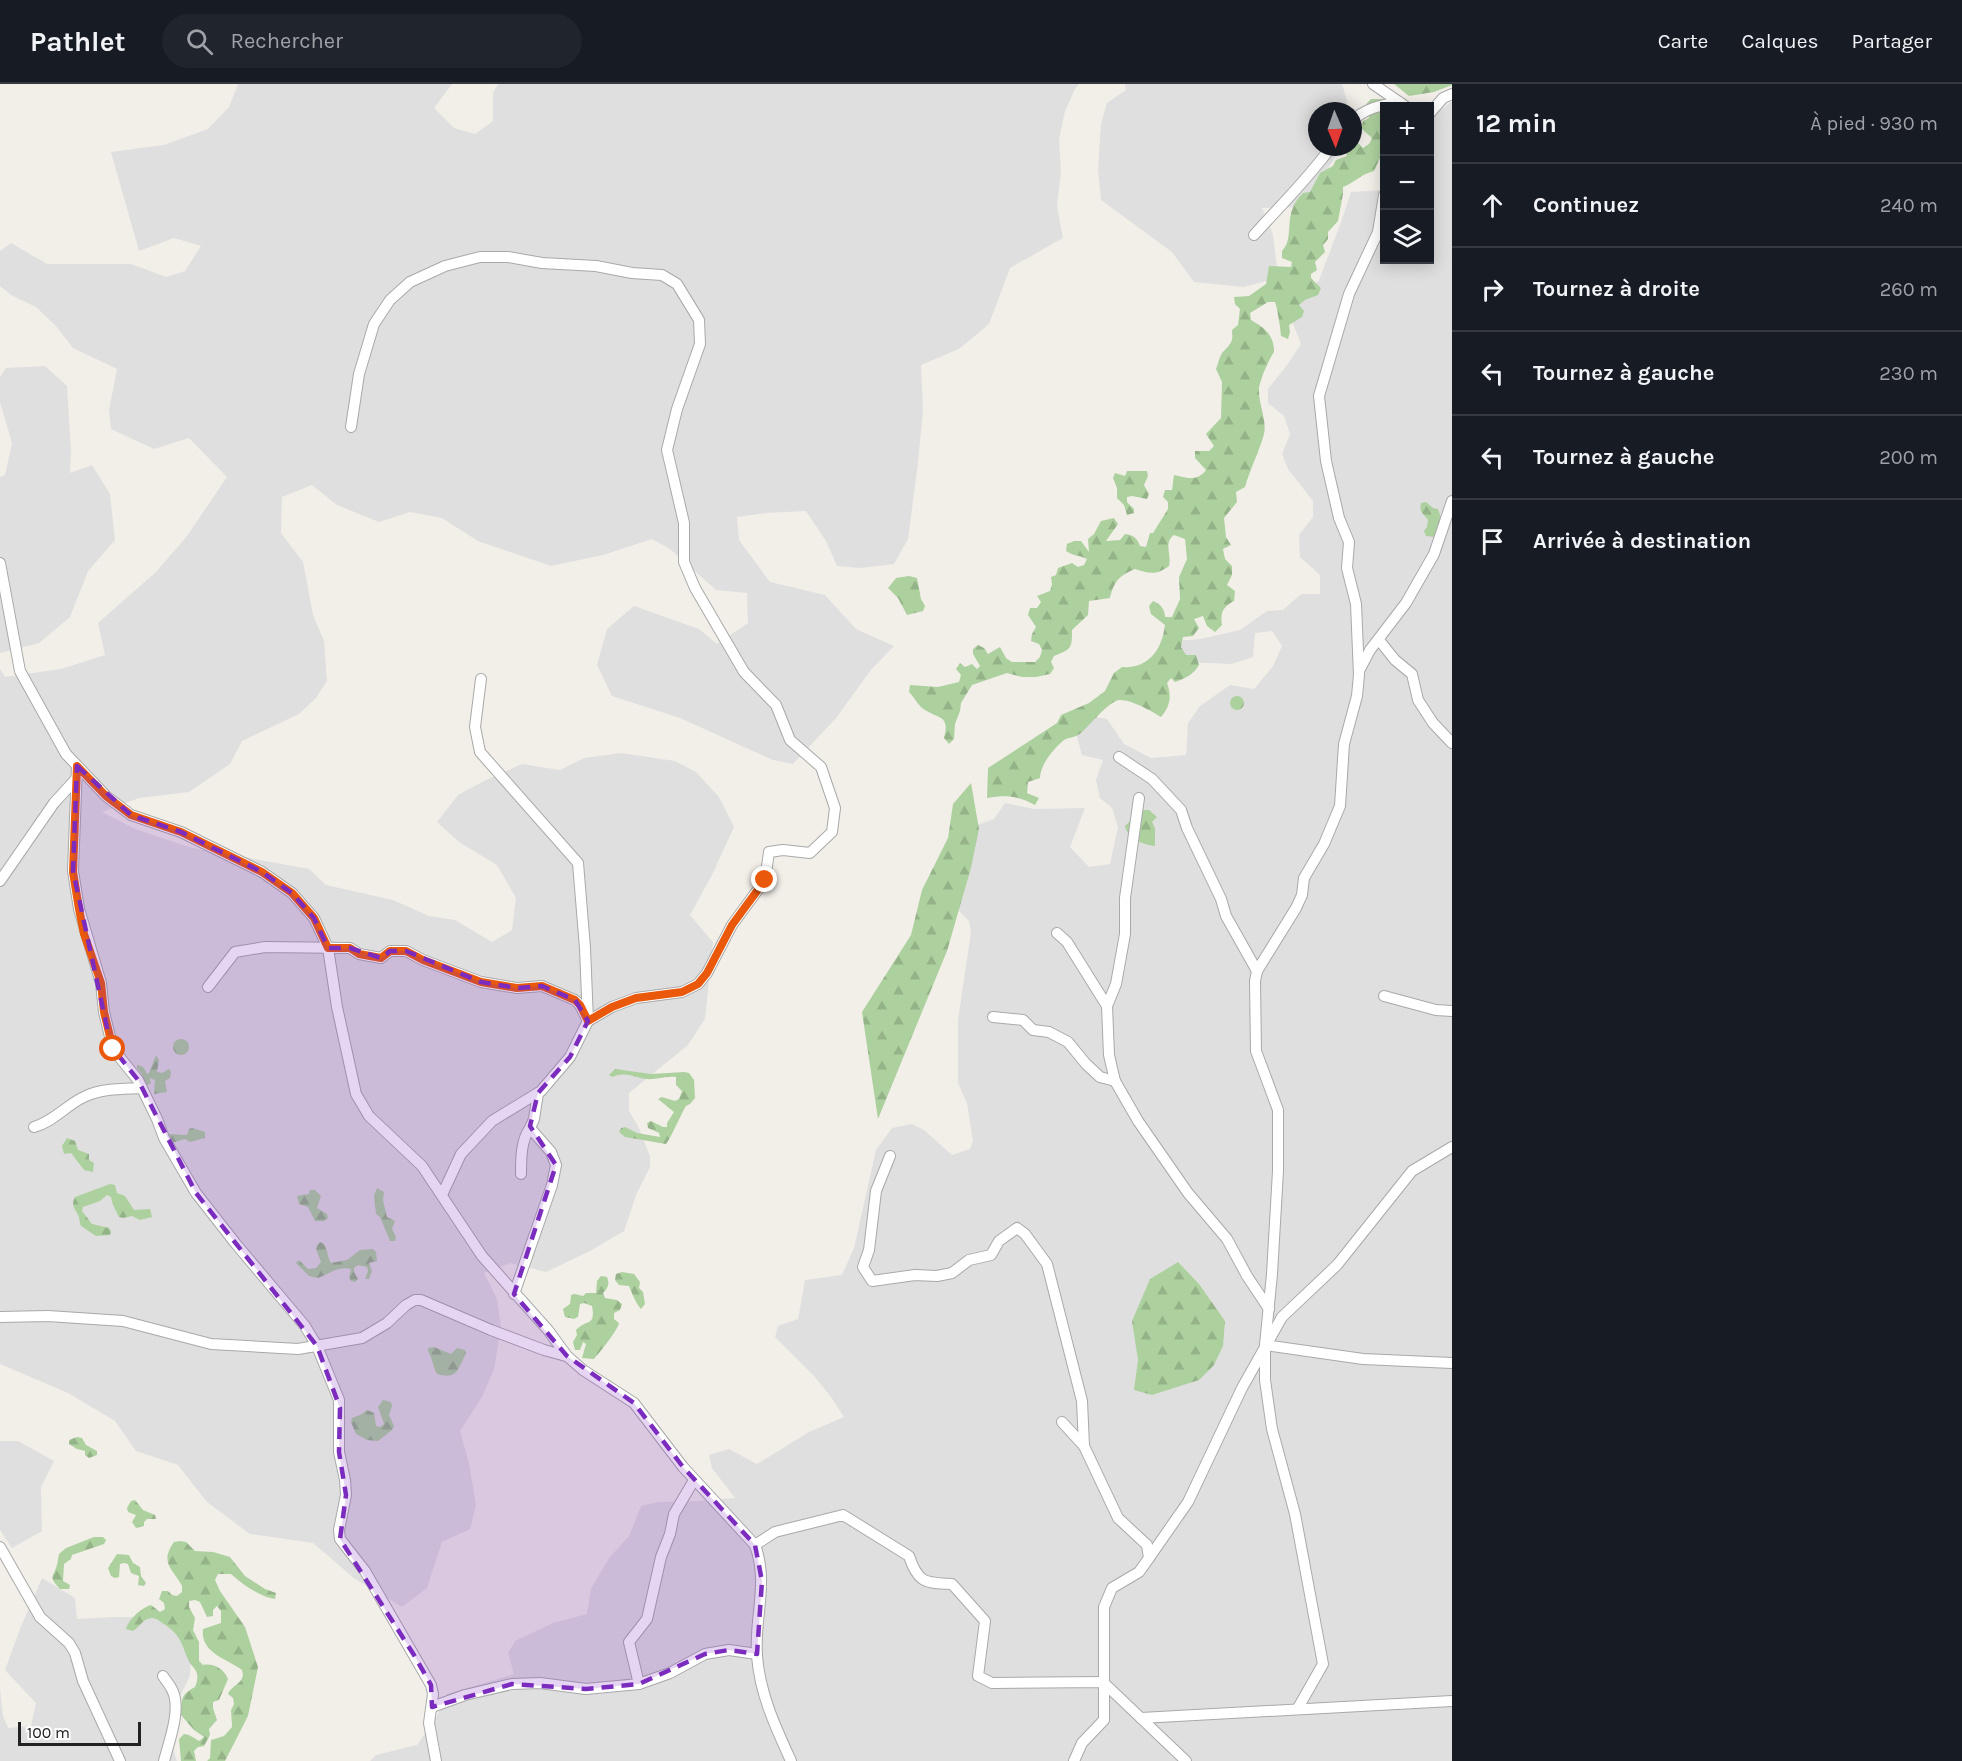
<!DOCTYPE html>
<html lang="fr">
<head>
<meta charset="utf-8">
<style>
	body { margin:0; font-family:Karla,sans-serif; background:#20242c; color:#f1f3f6 }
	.controls { position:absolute; right:18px; top:18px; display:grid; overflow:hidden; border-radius:0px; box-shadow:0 3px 15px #0003 }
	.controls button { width:54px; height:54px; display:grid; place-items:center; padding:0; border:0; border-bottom:2px solid #363941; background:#171b24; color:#f1f3f6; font:30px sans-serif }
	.compass { position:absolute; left:1308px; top:18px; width:54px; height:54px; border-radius:50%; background:#171b24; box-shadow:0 3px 15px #0003; rotate:178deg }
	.scale { position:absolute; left:18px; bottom:15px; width:123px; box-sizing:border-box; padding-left:6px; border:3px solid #222; border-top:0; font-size:16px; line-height:21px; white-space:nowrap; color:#222; -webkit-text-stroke:4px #fff; paint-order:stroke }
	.stop { position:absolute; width:18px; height:18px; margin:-14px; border:4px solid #ea580c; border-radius:50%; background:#fff }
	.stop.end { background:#ea580c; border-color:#fff; box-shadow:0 2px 6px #0008 }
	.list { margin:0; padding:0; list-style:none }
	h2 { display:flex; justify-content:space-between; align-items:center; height:78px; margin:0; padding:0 24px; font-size:26px }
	h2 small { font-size:20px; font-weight:400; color:#9ea1a6 }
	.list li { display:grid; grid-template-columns:39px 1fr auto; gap:18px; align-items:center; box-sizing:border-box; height:84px; padding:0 24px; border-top:2px solid #363941 }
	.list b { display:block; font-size:22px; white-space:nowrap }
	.list em { font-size:20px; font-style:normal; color:#9ea1a6 }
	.icon { flex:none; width:33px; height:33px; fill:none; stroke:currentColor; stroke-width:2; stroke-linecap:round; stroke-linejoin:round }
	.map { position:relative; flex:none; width:1452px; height:1677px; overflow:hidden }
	header { display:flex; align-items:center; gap:36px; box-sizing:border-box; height:84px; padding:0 30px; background:#171b24; border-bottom:2px solid #363941 }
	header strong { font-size:28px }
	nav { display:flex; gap:33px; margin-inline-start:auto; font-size:21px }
	.search { width:420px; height:54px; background:#20242c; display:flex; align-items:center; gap:15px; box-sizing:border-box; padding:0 21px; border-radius:33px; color:#9ea1a6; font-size:22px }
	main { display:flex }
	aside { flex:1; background:#171b24 }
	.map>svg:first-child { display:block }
	.residential { fill:#e0dfdf }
	.forest { fill:url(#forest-firs) }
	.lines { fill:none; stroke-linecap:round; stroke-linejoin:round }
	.minor-casing { stroke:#a9a9a9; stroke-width:12 }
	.minor { stroke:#fff; stroke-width:10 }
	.route { stroke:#ea580c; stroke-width:8 }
	.marked { fill:#7b2cbf; fill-opacity:0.2; stroke:#7b2cbf; stroke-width:4.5; stroke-dasharray:12 8; stroke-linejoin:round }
</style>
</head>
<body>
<header>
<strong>Pathlet</strong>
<div class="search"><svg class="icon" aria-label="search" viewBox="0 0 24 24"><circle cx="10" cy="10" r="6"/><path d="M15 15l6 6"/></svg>Rechercher</div>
<nav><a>Carte</a><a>Calques</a><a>Partager</a></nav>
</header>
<main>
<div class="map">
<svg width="1452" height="1677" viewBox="0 0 1452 1677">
	<defs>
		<pattern id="forest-firs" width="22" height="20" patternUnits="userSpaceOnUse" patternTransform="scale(1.5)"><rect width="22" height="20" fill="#add19e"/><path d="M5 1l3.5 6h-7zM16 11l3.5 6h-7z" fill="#95b388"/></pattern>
	</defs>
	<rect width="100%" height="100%" fill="#f2efe9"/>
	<g class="residential">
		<path d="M238 0H452L434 24 454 44 475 50 493 37V9L498 0H1079L1075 5 1065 27 1059 55 1061 87 1057 122 1063 154 1010 184 989 240 959 265 921 281 923 327 918 379 908 455 894 480 860 484 837 482 826 457 806 427 765 429 737 433 739 456 770 498 825 511 856 545 894 562 871 586 836 634 793 680 773 676 680 634 612 612 597 581 607 545 634 522 699 545 717 560 748 539 747 509 716 506 670 465 652 455 603 471 551 482 478 457 442 434 410 428 379 438 337 421 312 401 282 413 281 449 303 478 313 531 324 557 327 597 316 614 299 630 242 657 230 680 189 708 139 714 102 728 135 745 189 763 309 785 326 801 393 816 429 832 455 836 492 858 512 846 516 814 497 781 459 758 437 738 458 711 484 697 522 680 560 686 584 674 621 669 675 677 696 688 719 713 734 743 712 791 690 831 713 858 705 935 688 961 629 1009V1027L638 1042 650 1072V1083L636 1111 624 1147 590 1167 546 1188 510 1179 484 1189 497 1215 501 1243 494 1285 482 1313 460 1347 469 1379 476 1421 470 1445 442 1458 427 1504 402 1523 355 1495 313 1459 250 1450 207 1418 178 1381 136 1367 115 1337 68 1309 0 1280V585L5 593 61 585 105 571 98 539 156 488 187 452 227 393 189 354 154 365 111 345 109 326 117 285 73 264 56 242 36 223 11 211 0 202V167L11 159 47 180H131L166 193 185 187 201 162 174 154 139 167 111 68 164 61 208 45 229 23Z"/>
		<path d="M1125 0H1342L1350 27H1317V63H1341L1305 123 1262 124 1273 151 1278 194 1244 203 1194 198 1172 168 1101 116 1098 85 1101 40 1107 19 1126 6Z"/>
		<path d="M1452 17V1677H370L376 1671 417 1661 437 1632 447 1610 514 1590 508 1569 515 1557 553 1539 587 1530 591 1504 610 1473 629 1452 641 1422 658 1418 696 1417 735 1414 712 1384 709 1371 729 1365 757 1380 809 1348 844 1333 831 1313 814 1292 775 1253 778 1242 798 1235 805 1196 842 1191 854 1164 876 1066 892 1044 912 1040 924 1046 952 1071 970 1065 973 1057 967 1019 958 999V936L971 848 969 837 954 822 963 746 994 735 1005 719 1034 725 1085 724 1070 763 1089 783 1110 780 1118 743 1112 724 1100 714 1096 696 1103 676 1082 671 1080 664 1075 645 1085 631 1107 635 1124 660 1151 674 1186 671 1188 639 1200 622 1230 601 1254 605 1273 582 1282 562 1272 547 1255 549 1253 573 1231 580 1186 578 1176 557 1201 555 1240 546 1267 527 1283 526 1301 510H1320V491L1300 473 1299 451 1313 433V417L1288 385 1282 370 1290 350 1284 332 1268 319V305L1287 281 1301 260 1290 232 1319 196 1340 141 1351 108 1384 106V176H1430V49L1432 33Z"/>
		<path d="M45 282 67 302 71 365 70 389 92 381 110 410 115 456 88 487 70 533 39 559 0 569V393L5 391 12 359 0 318V293L6 284Z"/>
		<path d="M0 1357H18L54 1377 41 1403 42 1447 12 1464 0 1446Z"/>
		<path d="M42 1494 75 1514 77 1535 114 1533 172 1534 191 1568 190 1592 178 1616 173 1665 177 1677H0V1605L3 1632 8 1644 31 1642 36 1619 5 1586 20 1545Z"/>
	</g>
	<g class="forest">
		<path d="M1394 0H1452V1L1434 8 1409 12Z"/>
		<path d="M1371 15H1385L1391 18 1384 22V71L1380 74 1374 87C1361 90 1354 99 1343 103V110L1338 137 1328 148V155L1323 161 1325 168 1315 178 1317 186 1311 190V194L1321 204 1318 211 1305 216 1299 221 1304 227 1302 233 1289 241 1290 248 1288 255 1281 252C1281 247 1277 222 1275 218H1268L1250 229 1251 236C1265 244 1274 251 1274 268 1269 275 1258 300 1259 307 1259 321 1267 337 1264 350 1259 368 1250 385 1245 403L1236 408 1237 418 1224 434 1226 453 1231 461 1223 465 1225 475 1232 482V491L1227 501 1235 507 1234 517C1223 523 1220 528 1222 541L1215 548 1207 542 1203 532 1194 535 1199 544 1193 552 1183 553 1181 563 1186 571H1196L1199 581C1193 591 1186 594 1175 598L1171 594 1167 599C1172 613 1170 622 1161 633 1152 627 1130 615 1119 616 1108 618 1090 641 1081 649 1075 654 1070 653 1064 656 1054 664 1040 681 1040 694L1028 698 1027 709 1039 714 1035 721C1017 711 1006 711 987 714L988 684 1057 639 1061 631 1089 619 1105 607 1114 589 1122 583C1149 585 1162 565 1165 541L1151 530 1149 522 1153 517C1161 520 1165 526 1165 533H1172L1180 515 1179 493 1187 475 1185 455 1174 451C1163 459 1172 470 1169 482 1157 491 1150 490 1135 485 1119 492 1114 497 1110 514L1089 517 1088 531 1072 546C1072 564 1072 565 1054 572L1051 578 1054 584 1050 590 1036 593H1022L1007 589 972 601 961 619 960 627 955 640 954 655 949 660 944 654C950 631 939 635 925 626 919 623 914 613 909 608L910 601 938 603 959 598 961 591 956 585 960 579 965 583 972 580 977 585 980 582 973 570V565L978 561 984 564 988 570 1000 563 1006 574 1012 578H1035L1040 573 1042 566 1039 560 1031 557 1032 550 1036 543 1028 531 1030 524H1037L1041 518 1037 512 1050 507 1052 500 1051 493 1056 491 1058 484 1072 479 1078 483 1084 481 1087 475C1079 471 1073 472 1066 467L1067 460 1074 457H1081L1089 468 1088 455 1094 450 1101 437 1114 434 1118 440 1106 457 1120 456 1125 450C1134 451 1137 454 1140 462L1146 463 1150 449H1153L1168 425V418L1163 413 1165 406H1172L1174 391C1186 394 1197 398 1206 386L1195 374V367H1209L1214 362 1206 350 1221 334 1222 298 1216 285C1218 280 1219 274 1222 269 1229 261 1234 259 1232 246L1238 241 1240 225 1235 220 1234 213 1249 212 1266 200 1269 182 1291 183 1292 178 1282 174V167C1296 153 1281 130 1303 109L1310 108 1320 89 1333 82 1336 76 1347 72 1345 63H1353V54L1363 64 1369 60 1372 54 1361 44 1363 37 1369 34 1366 20Z"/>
		<path d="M1127 387H1147L1148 392 1144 401 1149 410 1147 415 1132 412 1127 413V418L1134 425V429L1127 431 1124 421 1117 414V404L1113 394 1115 389 1125 392Z"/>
		<path d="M1426 418 1433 424 1438 425 1441 434 1435 453 1426 452 1424 447 1427 443 1428 436C1423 429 1419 428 1421 419Z"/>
		<path d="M909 492 917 494 921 515 925 522 923 527 907 531 898 514 888 504 896 494Z"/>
		<circle cx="1237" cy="619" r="7"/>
		<path d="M971 699 979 745 971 784 947 867 878 1035 862 928 911 851 922 806 948 754 953 720Z"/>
		<path d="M1142 726H1149L1157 733 1152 738 1155 744V762C1143 761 1127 754 1125 742L1130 737 1134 738Z"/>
		<circle cx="181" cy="963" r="8"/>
		<path d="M156 971 159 976 157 988 162 989 169 985 171 988 170 994 165 997 167 1008 154 1010 155 996 150 994 151 1000 145 1001 141 989 137 984V981C144 982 144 984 147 990L149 989Z"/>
		<path d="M615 985 651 990 684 988 689 989 694 996 695 1014 690 1020 686 1022C681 1030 671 1054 666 1060L625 1053 619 1048 621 1044 625 1043 637 1049 660 1053 659 1049 648 1044 647 1039 651 1037 663 1043H667V1039L674 1028 658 1015 662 1013 675 1017 679 1015 682 1007 676 1001V993C666 992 656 996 646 995 633 993 626 987 612 993L609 991Z"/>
		<path d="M192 1044 205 1048V1054L190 1058 185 1055 172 1059 168 1050 187 1051 189 1045Z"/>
		<path d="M67 1054 75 1057 78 1066 89 1070V1076L94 1079 93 1088 84 1086 71 1069 64 1070 62 1062Z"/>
		<path d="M110 1100 115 1101 117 1109 125 1112 134 1126 150 1125 152 1133 140 1136 132 1132 123 1134 119 1133 113 1121 111 1113 107 1111 100 1117 83 1123 82 1127 92 1140 109 1144 111 1147 110 1151 96 1152 81 1142C79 1138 80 1133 77 1129 74 1123 71 1121 75 1113Z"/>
		<path d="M377 1104 384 1108 383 1116 387 1133 395 1137 392 1145 396 1153 395 1157H390L380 1133 376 1130 374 1112Z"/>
		<path d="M310 1106H315L321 1112 317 1124 327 1130 328 1134 324 1137H315L308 1123 299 1120 297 1112 309 1110Z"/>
		<path d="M320 1158 324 1160C328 1166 327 1173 331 1179L347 1176 360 1166 373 1165 376 1168 377 1177 369 1179 372 1187 369 1195H365L368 1187 367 1183 358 1181 354 1184V1188L358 1195 355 1198 351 1197 349 1193 351 1185C338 1182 329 1190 318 1194L309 1192 296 1179 299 1176 308 1185 316 1184 321 1178 316 1165 317 1161Z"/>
		<path d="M1178 1178 1199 1200 1225 1237 1223 1262 1214 1281 1199 1296 1152 1311 1134 1306 1138 1276 1132 1237 1150 1195Z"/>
		<path d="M622 1188 634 1190 640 1198 639 1204 643 1208 645 1220 641 1225C635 1218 632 1209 629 1202L619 1201 615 1196 616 1190Z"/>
		<path d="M601 1192 607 1193C610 1200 608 1204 603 1209L605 1214 617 1216 622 1220 620 1226 614 1229V1235L619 1239C618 1246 600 1268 594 1275L582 1274 586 1260 583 1258 580 1266H575L573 1258 577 1251 576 1246C586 1235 596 1243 592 1222L584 1219 580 1220 578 1233 574 1235 565 1233 563 1225 570 1220 571 1211 575 1210 583 1212 586 1209H596L597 1197Z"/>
		<path d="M434 1263 451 1270 457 1264 465 1266 466 1269C458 1285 458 1296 437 1290 433 1284 433 1275 428 1267V1264Z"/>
		<path d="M383 1316 391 1318 392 1322 389 1331 394 1342 392 1346 378 1357 367 1356 356 1350 351 1338 352 1334 360 1331 367 1326 374 1329 376 1342 380 1343 384 1340 378 1323Z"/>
		<path d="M77 1353 82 1354 86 1361 97 1367V1371L89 1374 85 1371V1367L77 1365 69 1360V1356Z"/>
		<path d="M135 1416 143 1426 155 1431 156 1435H147L144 1438V1442L136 1444 132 1438 136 1431 128 1428 127 1424 131 1417Z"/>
		<path d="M94 1453H103L106 1456 104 1460 72 1471 71 1475 64 1480 63 1497 70 1501 69 1505H60C48 1492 53 1494 57 1481 58 1477 58 1473 59 1470L66 1464Z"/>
		<path d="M180 1457 186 1458 195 1467 213 1468 230 1473 245 1492 265 1505 276 1509 275 1515C260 1513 242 1500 231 1490H218L215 1496 220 1507 245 1543 258 1583 248 1632 225 1677H207L210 1674 211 1656 224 1652 232 1643 231 1626 234 1620 233 1614 228 1610C233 1599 246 1600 242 1586 227 1575 200 1569 203 1545L221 1539V1527L217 1522 213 1526V1532L207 1533 200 1518 195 1516 189 1517V1523L195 1534 193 1546 199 1558V1577L203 1581C214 1579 224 1585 228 1595L219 1616 213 1618V1624L217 1636 209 1645 210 1651 204 1662 198 1663 194 1667 196 1677H181L179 1655 184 1650 189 1651 199 1657 204 1653 194 1646 181 1631C182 1615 180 1611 195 1603 202 1585 192 1586 187 1573 181 1557 179 1550 164 1540 160 1538 157 1534 152 1534 143 1534 140 1543 133 1547L126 1545C128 1536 141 1524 151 1521L160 1528 165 1525 164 1519 159 1515 162 1507H168L172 1511 177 1512 182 1508V1502C173 1485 159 1479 174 1458Z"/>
		<path d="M117 1470 129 1471 133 1479 140 1483 141 1492 146 1499 144 1502 138 1501 139 1492 131 1489 128 1480 124 1479 120 1480 119 1493 115 1494 111 1492 108 1484Z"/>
	</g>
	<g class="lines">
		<g class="minor-casing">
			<g id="minor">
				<path d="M1373 0 1405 22"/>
				<path d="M1430 29 1443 14 1452 10"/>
				<path d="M1353 37C1364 24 1383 21 1399 18"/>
				<path d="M1254 151C1280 122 1308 95 1331 63"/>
				<path d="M0 479 20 587 66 670 106 712 131 731 181 748 262 788 292 809 314 834 328 864 337 923 356 1010 369 1032 422 1082 482 1172 548 1246 567 1272 583 1286 634 1319 683 1383 755 1461C769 1500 754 1533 757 1572 760 1610 775 1642 791 1677"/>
				<path d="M1379 556 1395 576 1412 590 1418 616 1433 639 1452 659"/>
				<path d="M1360 585 1370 566 1406 519 1434 470 1452 417"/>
				<path d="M1119 673 1152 695 1181 726 1187 744 1221 815 1226 832 1257 887"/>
				<path d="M77 682 73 787 79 825 101 899 104 928 113 965 138 996 157 1035 164 1054 196 1109 236 1160 305 1242 317 1262 339 1316V1368L345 1396 346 1411 339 1446 340 1455 365 1487 431 1601 433 1610 429 1639 436 1677"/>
				<path d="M0 797 54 719 76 695"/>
				<path d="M1057 849 1067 858 1107 922 1109 971 1115 997 1138 1037 1188 1109 1227 1155 1247 1192 1269 1225"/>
				<path d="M208 903 235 868 265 863 350 864 359 870 381 874 390 867H406L423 876 481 898 517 904 542 902 575 916 580 921 588 937 612 923 636 914 682 908 698 900 707 889 732 841 765 796 769 768 783 766 810 769 832 748 835 724 821 683 790 656 776 621 744 588 695 504 684 478V439L667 366 677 325 700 260 699 236 677 200 662 191 632 189 596 182 542 179 508 173H480L445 182 410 198 390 216 374 240 359 290 351 343"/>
				<path d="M1384 912 1436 926 1452 927"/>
				<path d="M1107 922 1116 900 1125 850V814L1139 714"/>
				<path d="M993 933 1023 936 1033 946 1049 948 1068 958 1086 980 1100 993 1115 997"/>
				<path d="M34 1043C55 1037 67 1020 86 1012 103 1004 124 1005 142 1004"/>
				<path d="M890 1072 876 1107 869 1166 863 1183 872 1197 915 1191 937 1192 952 1189 969 1176 991 1171 999 1157 1017 1144 1025 1150 1047 1180 1082 1317 1084 1362"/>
				<path d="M521 1090C521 1075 521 1056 530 1044"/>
				<path d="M442 1111 461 1070 492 1037 541 1007 570 973 588 937 585 864 578 779 480 668 475 643 481 595"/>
				<path d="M514 1210 552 1101 556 1081 551 1068 530 1044 534 1035 538 1009"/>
				<path d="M0 1233 48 1232 123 1237 211 1260 298 1265 362 1254 387 1239 406 1221 415 1216H421L491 1246 544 1266 566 1272"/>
				<path d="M1265 1261 1363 1275 1452 1279"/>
				<path d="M1062 1338 1084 1362 1118 1434 1147 1461 1149 1474 1139 1488 1112 1504 1104 1523V1636L1082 1659 1074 1677"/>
				<path d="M755 1461 775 1448 843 1431 909 1472C918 1499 925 1499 952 1500L985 1537 978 1592 992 1599 1103 1598 1186 1677"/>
				<path d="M0 1463 40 1533 69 1559 75 1569 83 1597 120 1677"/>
				<path d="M1149 1474 1188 1418 1242 1304 1282 1233 1337 1181 1412 1087 1452 1063"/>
				<path d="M163 1592C166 1597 171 1602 173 1608 181 1626 169 1658 164 1677"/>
				<path d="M639 1600 629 1558 647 1535 661 1473 670 1450 674 1430 694 1396"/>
				<path d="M432 1623 465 1611 512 1600 540 1599 586 1605 639 1600 670 1589 705 1570 729 1566 757 1570"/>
				<path d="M1298 1624 1323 1580 1295 1430 1272 1345 1265 1296V1261L1272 1190 1278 1087V1026L1256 967 1255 897 1257 887 1296 824 1302 811 1304 794 1324 760 1340 722 1344 660 1357 612 1359 591 1356 520 1347 484 1349 458 1339 434 1326 377 1319 312 1349 210 1378 148 1384 111"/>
				<path d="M1141 1634 1452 1617"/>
			</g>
		</g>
		<use href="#minor" class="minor"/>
	</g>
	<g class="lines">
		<path class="route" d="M113 965 104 928 101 899 84 850 79 825 73 788 77 682 106 712 131 731 181 748 262 788 292 809 314 834 328 864H350L359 870 381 874 390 867H406L423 876 481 898 517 904 542 902 575 916 580 921 588 937 612 923 636 914 682 908 698 900 707 889 732 841 765 796"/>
	</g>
	<path class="marked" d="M77 682 131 731 181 748 262 788 292 809 314 834 328 864H350L381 874 390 867H406L481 898 517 904 542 902 575 916 588 937 570 973 538 1009 530 1042 556 1081 514 1210 567 1272 634 1319 683 1383 755 1461 762 1497 757 1570 729 1566 705 1570 639 1600 586 1605 512 1600 432 1623 431 1601 414 1571 340 1455 346 1411 339 1368 340 1324 317 1262 196 1109 138 996 111 962 73 787Z"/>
</svg>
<div class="controls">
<button>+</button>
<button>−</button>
<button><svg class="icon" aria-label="layers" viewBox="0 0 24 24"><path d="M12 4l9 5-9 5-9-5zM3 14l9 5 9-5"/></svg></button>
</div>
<svg class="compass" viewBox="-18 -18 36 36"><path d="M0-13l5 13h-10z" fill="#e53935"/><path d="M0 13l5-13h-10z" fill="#9ea1a6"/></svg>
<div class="scale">100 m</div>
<div class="stop" style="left:113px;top:965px"></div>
<div class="stop end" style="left:765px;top:796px"></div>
</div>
<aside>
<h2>12 min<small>À pied · 930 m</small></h2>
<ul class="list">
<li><svg class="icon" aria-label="ahead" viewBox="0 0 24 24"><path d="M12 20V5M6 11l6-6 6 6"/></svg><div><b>Continuez</b></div><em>240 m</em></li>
<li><svg class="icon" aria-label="right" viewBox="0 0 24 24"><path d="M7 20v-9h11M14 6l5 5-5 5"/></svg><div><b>Tournez à droite</b></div><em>260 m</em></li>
<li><svg class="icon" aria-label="left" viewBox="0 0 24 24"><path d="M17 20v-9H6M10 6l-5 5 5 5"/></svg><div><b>Tournez à gauche</b></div><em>230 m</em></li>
<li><svg class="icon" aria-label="left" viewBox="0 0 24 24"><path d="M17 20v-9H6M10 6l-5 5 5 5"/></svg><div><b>Tournez à gauche</b></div><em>200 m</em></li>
<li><svg class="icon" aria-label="arrive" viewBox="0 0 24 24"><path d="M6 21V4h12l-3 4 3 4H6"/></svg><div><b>Arrivée à destination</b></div></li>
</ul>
</aside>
</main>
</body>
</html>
